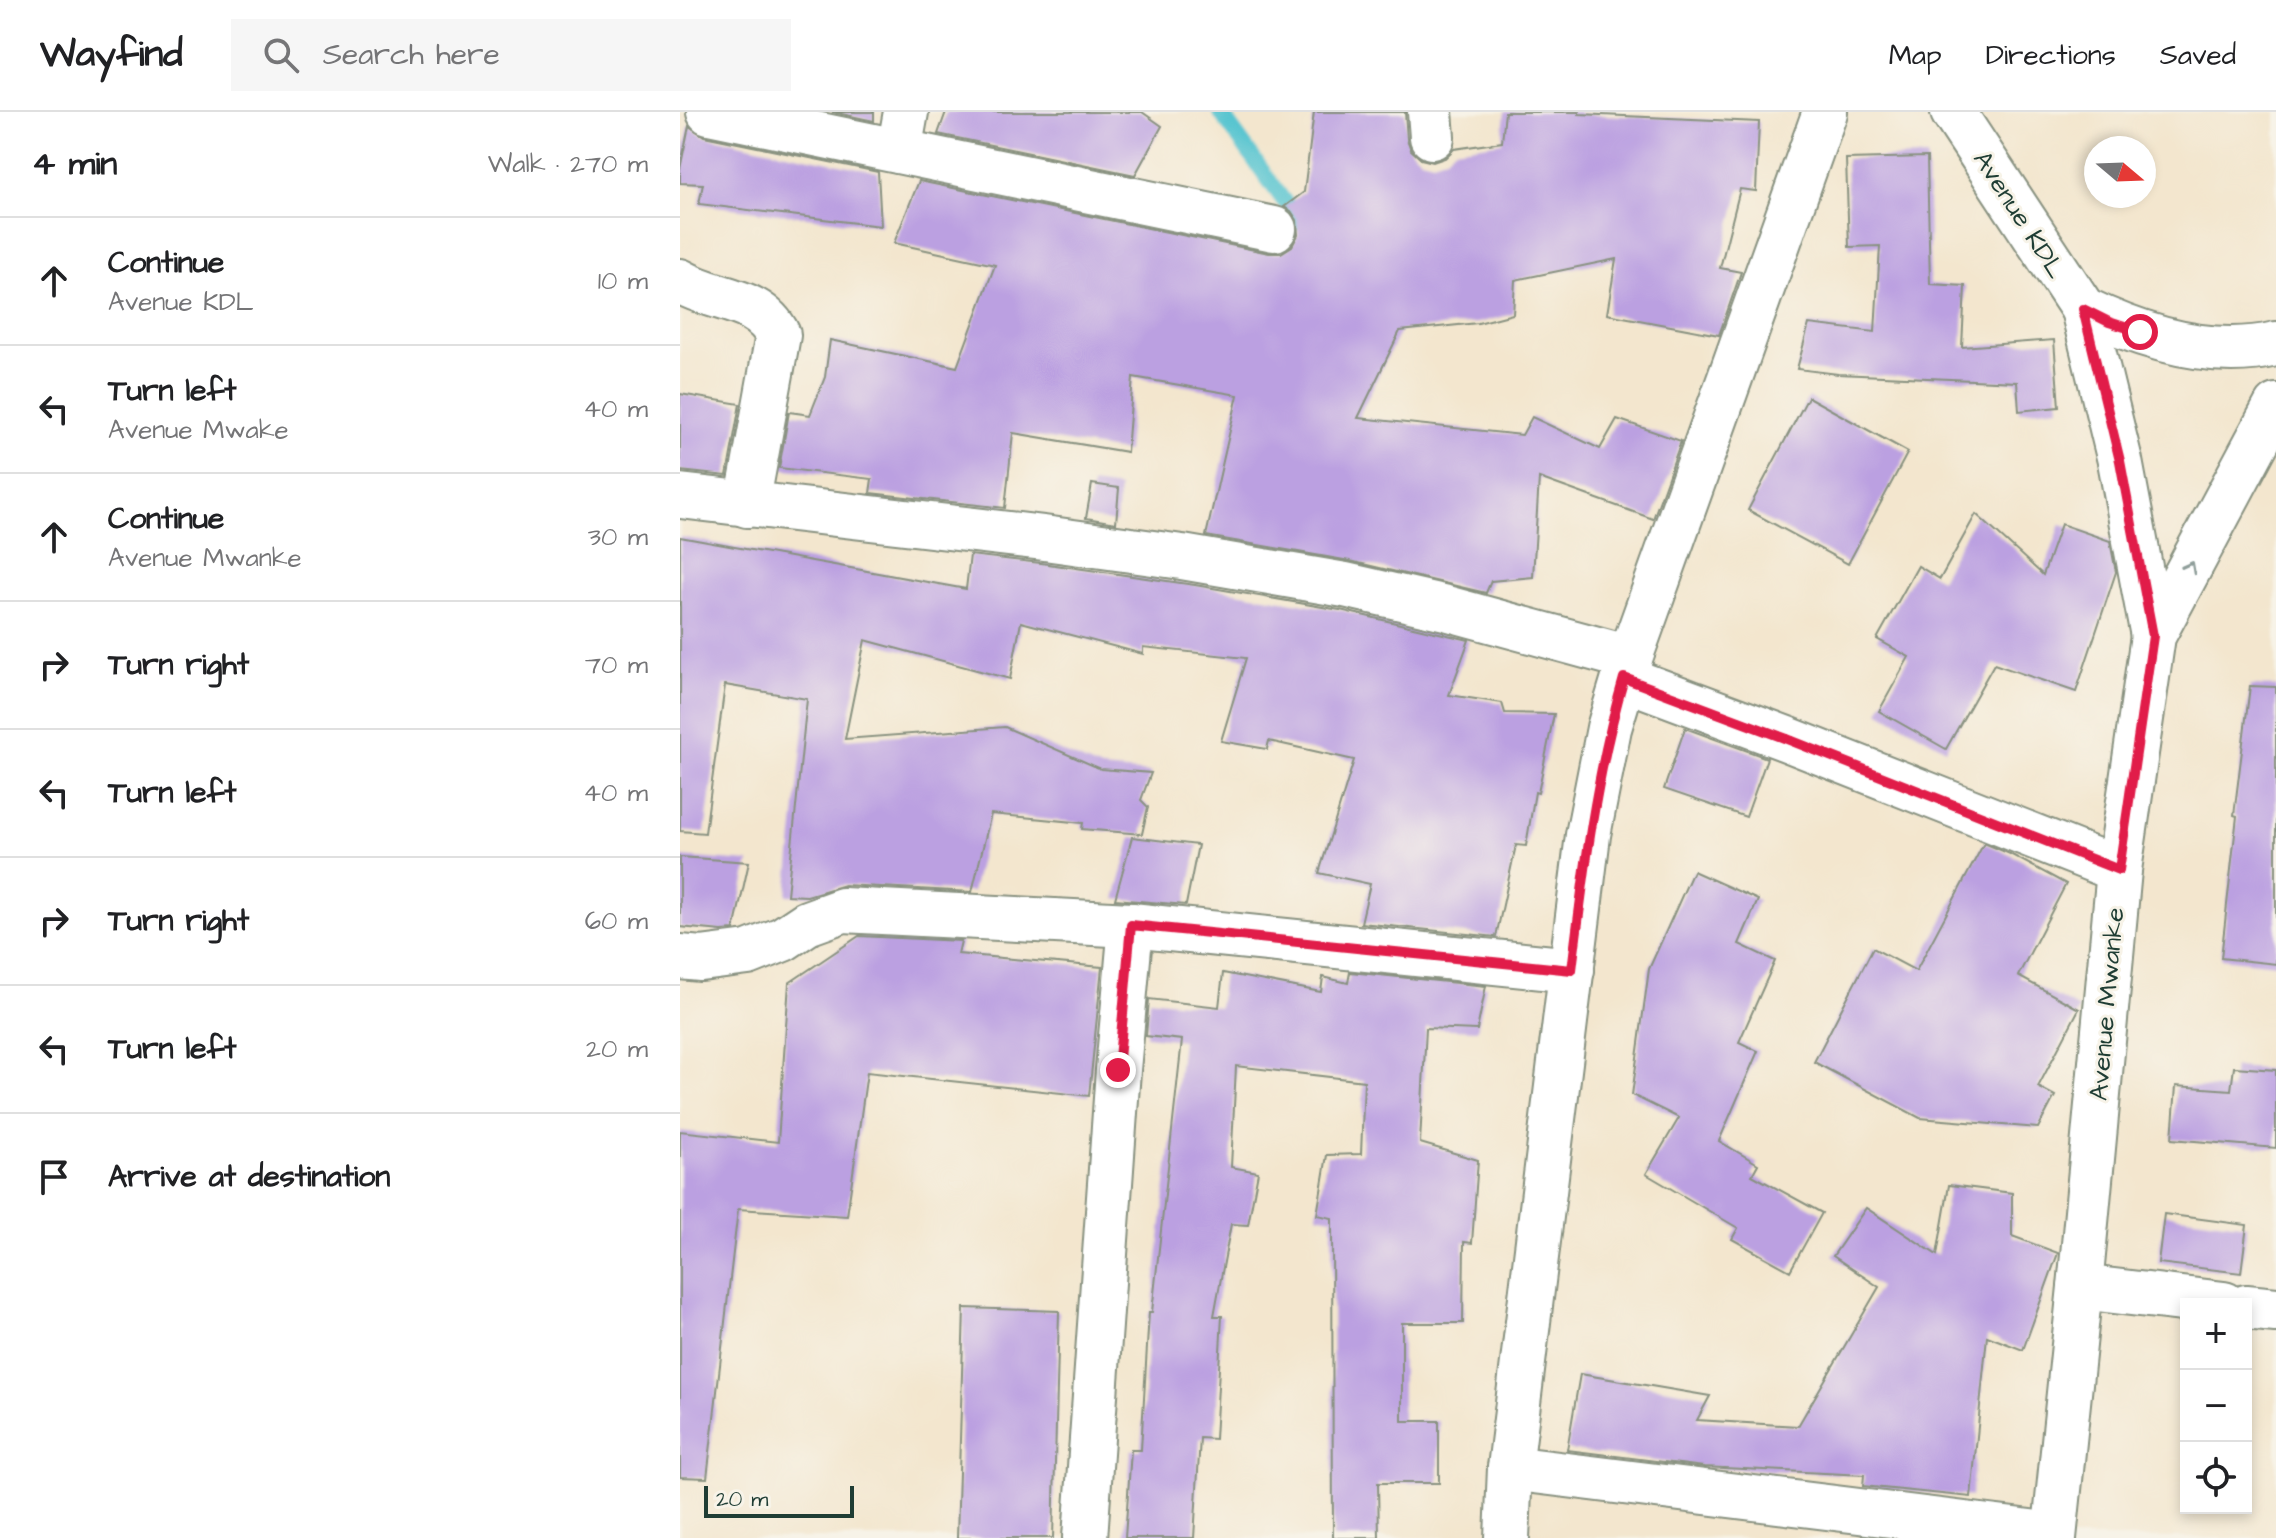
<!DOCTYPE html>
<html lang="en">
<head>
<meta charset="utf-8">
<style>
	body { margin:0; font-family:"Architects Daughter",sans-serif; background:#f6f6f6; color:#202124 }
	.controls { position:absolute; right:24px; bottom:24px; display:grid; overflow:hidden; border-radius:0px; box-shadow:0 4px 12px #0003 }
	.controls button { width:72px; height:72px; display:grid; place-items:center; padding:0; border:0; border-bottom:2px solid #e0e0e0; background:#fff; color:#202124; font:40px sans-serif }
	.compass { position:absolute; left:1404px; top:24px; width:72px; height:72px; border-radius:50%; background:#fff; box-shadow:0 4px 12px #0003; rotate:109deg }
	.scale { position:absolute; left:24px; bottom:20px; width:150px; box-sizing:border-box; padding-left:8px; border:4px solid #1f3d34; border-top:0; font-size:22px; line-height:28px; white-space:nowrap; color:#1f3d34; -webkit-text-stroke:6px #f7f3e8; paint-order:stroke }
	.stop { position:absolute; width:24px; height:24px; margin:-18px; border:6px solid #e11d48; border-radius:50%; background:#fff }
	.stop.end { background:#e11d48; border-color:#fff; box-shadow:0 2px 8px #0008 }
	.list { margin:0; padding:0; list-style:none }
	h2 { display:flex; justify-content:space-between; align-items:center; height:104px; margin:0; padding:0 32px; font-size:34px }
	h2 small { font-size:26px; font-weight:400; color:#757577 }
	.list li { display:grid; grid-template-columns:52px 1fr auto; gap:24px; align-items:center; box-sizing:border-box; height:128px; padding:0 32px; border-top:2px solid #e0e0e0 }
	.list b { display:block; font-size:30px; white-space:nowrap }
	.list p { margin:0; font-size:26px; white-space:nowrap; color:#757577 }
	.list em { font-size:26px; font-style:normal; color:#757577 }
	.icon { flex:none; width:44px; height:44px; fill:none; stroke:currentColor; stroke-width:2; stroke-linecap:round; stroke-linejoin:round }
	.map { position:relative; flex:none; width:1596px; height:1426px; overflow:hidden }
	header { display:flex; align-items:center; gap:48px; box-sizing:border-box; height:112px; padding:0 40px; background:#fff; border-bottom:2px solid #e0e0e0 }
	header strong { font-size:38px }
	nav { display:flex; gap:44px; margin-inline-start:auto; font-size:28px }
	.search { width:560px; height:72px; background:#f6f6f6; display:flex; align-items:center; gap:20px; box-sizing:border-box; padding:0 28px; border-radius:0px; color:#757577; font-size:30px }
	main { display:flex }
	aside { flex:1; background:#fff }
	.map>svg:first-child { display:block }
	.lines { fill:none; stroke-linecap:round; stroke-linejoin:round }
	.stream { stroke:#58c5d0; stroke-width:16 }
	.building { fill:#bba0e1 }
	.minor-casing { stroke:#899281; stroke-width:48 }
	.minor { stroke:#fff; stroke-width:44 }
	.oneway { stroke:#8f9e9a }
	.route { stroke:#e11d48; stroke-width:10 }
	.labels { text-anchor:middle; stroke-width:6; stroke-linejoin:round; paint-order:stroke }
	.street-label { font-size:26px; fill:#1f3d34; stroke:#f7f3e8 }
</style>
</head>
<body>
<header>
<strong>Wayfind</strong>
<div class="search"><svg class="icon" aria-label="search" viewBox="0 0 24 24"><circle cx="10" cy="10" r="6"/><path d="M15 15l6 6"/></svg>Search here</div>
<nav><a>Map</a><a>Directions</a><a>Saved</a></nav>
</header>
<main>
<aside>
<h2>4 min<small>Walk · 270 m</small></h2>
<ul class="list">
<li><svg class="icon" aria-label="ahead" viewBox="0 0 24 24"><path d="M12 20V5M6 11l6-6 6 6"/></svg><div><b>Continue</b><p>Avenue KDL</p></div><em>10 m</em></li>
<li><svg class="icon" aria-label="left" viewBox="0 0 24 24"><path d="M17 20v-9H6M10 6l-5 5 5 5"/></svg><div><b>Turn left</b><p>Avenue Mwake</p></div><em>40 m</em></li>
<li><svg class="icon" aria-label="ahead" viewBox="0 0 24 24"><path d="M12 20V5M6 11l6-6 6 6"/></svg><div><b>Continue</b><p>Avenue Mwanke</p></div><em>30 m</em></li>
<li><svg class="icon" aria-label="right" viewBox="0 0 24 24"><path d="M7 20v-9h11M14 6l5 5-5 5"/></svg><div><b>Turn right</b></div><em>70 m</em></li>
<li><svg class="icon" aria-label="left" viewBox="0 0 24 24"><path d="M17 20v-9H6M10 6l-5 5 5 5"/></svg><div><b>Turn left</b></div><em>40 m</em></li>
<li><svg class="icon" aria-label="right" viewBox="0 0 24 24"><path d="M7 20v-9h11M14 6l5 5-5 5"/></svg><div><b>Turn right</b></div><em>60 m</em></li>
<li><svg class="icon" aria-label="left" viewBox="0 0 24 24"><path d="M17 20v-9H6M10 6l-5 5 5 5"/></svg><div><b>Turn left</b></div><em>20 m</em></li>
<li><svg class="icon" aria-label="arrive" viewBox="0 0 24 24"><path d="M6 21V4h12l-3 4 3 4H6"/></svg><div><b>Arrive at destination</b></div></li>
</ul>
</aside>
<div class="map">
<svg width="1596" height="1426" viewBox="0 0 1596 1426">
	<rect width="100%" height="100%" fill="#f7f3e8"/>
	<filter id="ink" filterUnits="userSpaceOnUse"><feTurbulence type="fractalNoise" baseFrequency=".0125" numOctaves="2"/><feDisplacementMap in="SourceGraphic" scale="16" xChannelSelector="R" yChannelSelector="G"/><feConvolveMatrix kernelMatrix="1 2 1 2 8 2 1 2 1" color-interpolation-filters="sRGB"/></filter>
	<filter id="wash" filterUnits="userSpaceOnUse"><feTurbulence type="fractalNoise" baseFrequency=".006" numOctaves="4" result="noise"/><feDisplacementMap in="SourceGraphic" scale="32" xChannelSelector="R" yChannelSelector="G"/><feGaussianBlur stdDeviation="1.8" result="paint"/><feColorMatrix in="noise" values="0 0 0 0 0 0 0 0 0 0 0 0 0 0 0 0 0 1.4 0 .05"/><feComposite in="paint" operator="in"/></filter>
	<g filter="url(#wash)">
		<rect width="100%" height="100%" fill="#f3e6ce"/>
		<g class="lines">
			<path class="stream" d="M540 0 619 110"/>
		</g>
		<g id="blocks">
			<g class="building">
				<path d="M152 0H194V9Z"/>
				<path d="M266 0H462L482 14 455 63 258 22Z"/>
				<path d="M634 0H725L727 27 731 38 741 47 753 50 765 46 774 37 822 30 825 0H899V2L1079 10 1076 79 1060 77 1040 156 1061 160 1039 223 927 202 936 147 835 168 833 202 798 211 720 219 678 306 842 323 852 305 920 337 937 307 1001 329 973 407 859 366 853 465 811 469 806 481 670 449 526 424 558 283 453 265 447 340 333 321 325 396 190 381 192 367 99 356 109 300 130 303 145 265 150 228 277 255 315 153 214 131 239 69 589 141H601L612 134 618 123 617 108 611 99 604 95 624 80Z"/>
				<path d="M9 14 24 24 198 60 201 114 19 92 23 72 0 71V57Z"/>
				<path d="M1247 45 1250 172 1285 174 1282 235 1374 228 1379 295 1339 299 1337 270 1158 262 1117 257 1129 212 1195 220 1200 134 1169 135 1166 47Z"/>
				<path d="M0 282 60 292 47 364 0 359Z"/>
				<path d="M1128 285 1228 340 1168 452 1068 398Z"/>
				<path d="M412 372 439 376 436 411 406 406Z"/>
				<path d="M1296 402 1363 463 1381 412 1430 429 1436 460 1396 580 1314 552 1266 637 1199 599 1229 545 1197 527 1238 454 1260 467Z"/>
				<path d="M0 425 286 477 290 443 361 451 515 473 660 498 789 528 769 583 822 591 825 601 874 602 858 681 855 680 846 734 836 733 816 825 681 811 690 772 639 761 674 648 589 629 587 637 541 629 566 546 463 535V542L341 510 330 567 185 528 165 627 325 615 421 657 471 661 461 688 468 695 462 722 402 717 403 711 311 702 292 780 164 773 127 784 107 783 127 587 45 573 25 721 0 719Z"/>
				<path d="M1570 574 1596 575V852L1541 846 1557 704 1554 703Z"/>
				<path d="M1005 616 1087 646 1066 705 984 677Z"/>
				<path d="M452 725 518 733 506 793 435 787Z"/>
				<path d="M1304 731 1330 742 1386 772 1338 864 1399 897 1358 975 1375 984 1358 1016 1240 1006 1134 950 1193 836 1236 859Z"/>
				<path d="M0 745 69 750 54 818 42 819 0 815Z"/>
				<path d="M1013 759 1078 788 1059 832 1095 849 1059 930 1078 939 1039 1029 1078 1052 1072 1063 1142 1101 1110 1159 1052 1127 1058 1116 966 1062 999 1006 952 983 969 857Z"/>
				<path d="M179 824 281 829 278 842 422 855 409 984 187 960 167 1104 58 1097 27 1366 0 1365V1019L98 1030 109 871Z"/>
				<path d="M670 860 806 874 797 918 746 916 740 1031 798 1048 792 1131 784 1130 783 1211H722V1309H759V1371H698L699 1426H653L652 1106 637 1103 647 1043 681 1042 684 969 556 954 551 1055 578 1060 568 1113 551 1112 534 1204H542L535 1327 520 1326 514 1426H445L451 1338H461L469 1200H472L502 928 466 924 469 887 539 895 543 861 641 880 643 865 668 871Z"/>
				<path d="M1554 955 1596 958V1036L1492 1027 1496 974 1551 978Z"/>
				<path d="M1269 1073 1332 1081V1124L1378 1141 1343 1238 1307 1224 1291 1385 1183 1374 1184 1363 1024 1355 887 1338 900 1262 1030 1284 1017 1308 1118 1314 1199 1175 1153 1144 1186 1096 1257 1143Z"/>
				<path d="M1484 1102 1567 1113 1561 1161 1478 1151Z"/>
				<path d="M284 1196 379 1199 373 1426H277Z"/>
			</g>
		</g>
	</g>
	<g filter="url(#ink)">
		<use href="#blocks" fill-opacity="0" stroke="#899281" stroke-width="2"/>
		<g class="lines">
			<g class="minor-casing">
				<g id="minor">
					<path d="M29 0 594 117"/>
					<path d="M750 0 752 25"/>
					<path d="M1273 0 1403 197C1461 225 1532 247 1596 232"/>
					<path d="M219 39 226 0"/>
					<path d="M0 169C33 189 79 185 98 223L67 393"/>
					<path d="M1403 197 1440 349 1473 524"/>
					<path d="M0 384 364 426 502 445 665 473 766 496 950 546"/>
					<path d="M944 566 1107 627 1439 758"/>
					<path d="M0 845 21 847 68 841 103 827 127 811 163 798 451 813 892 858"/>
					<path d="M1400 1175 1544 1192"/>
					<path d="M1566 1195 1596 1198"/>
					<path d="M830 1356 1374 1423"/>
					<path d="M405 1426 438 958 451 813"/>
					<path d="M827 1426 830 1356 908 723 929 616 950 546 1145 0"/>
					<path d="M1374 1426 1400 1175 1439 758 1473 524 1596 294"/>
				</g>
			</g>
			<use href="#minor" class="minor"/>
		</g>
		<defs><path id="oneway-chevron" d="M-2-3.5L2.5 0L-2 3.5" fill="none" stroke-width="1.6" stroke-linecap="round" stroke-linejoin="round" transform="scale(2)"/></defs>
		<use class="oneway" href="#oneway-chevron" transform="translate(1510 455) rotate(-62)"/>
	</g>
	<g class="lines" filter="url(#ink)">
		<path class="route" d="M438 958 451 813 892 858C904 759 916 662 944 566L1107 627 1439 758 1473 524 1440 349 1403 197 1429 210 1460 220"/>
	</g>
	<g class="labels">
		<g class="street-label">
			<text transform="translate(1340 102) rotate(57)" y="9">Avenue KDL</text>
			<text transform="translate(1426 892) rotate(-85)" y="9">Avenue Mwanke</text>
		</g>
	</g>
</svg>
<div class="controls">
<button>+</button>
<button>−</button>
<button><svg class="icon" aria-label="locate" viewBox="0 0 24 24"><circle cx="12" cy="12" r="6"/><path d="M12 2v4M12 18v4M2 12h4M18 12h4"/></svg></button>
</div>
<svg class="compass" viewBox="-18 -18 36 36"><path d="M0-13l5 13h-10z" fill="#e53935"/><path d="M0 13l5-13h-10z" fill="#757577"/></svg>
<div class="scale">20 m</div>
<div class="stop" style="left:1460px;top:220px"></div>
<div class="stop end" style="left:438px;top:958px"></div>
</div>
</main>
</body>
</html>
